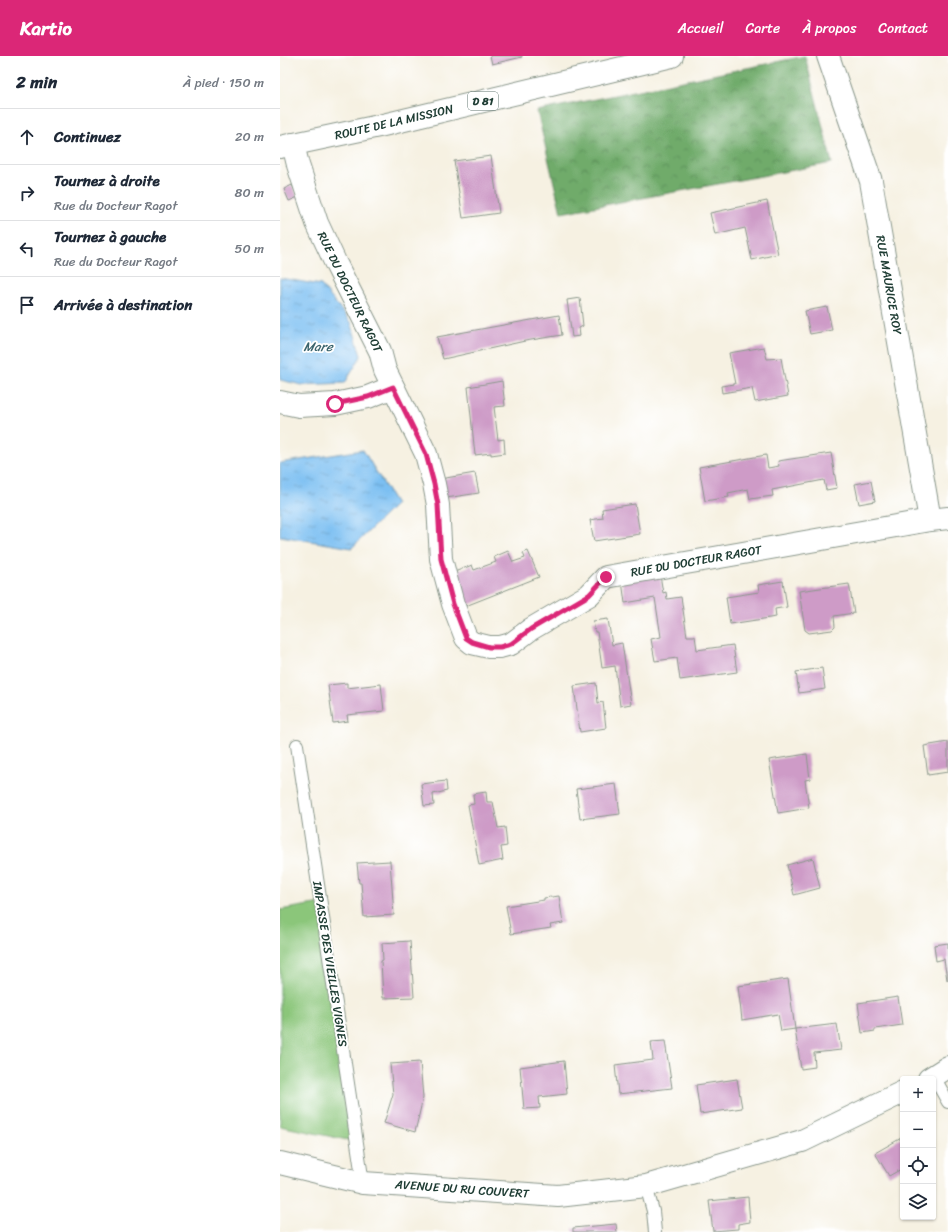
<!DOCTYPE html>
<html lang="fr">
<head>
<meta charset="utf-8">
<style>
	body { margin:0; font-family:Sriracha,sans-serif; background:#f2f2f3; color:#1f2937 }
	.controls { position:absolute; right:12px; bottom:12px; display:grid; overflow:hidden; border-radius:4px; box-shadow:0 1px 3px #0004 }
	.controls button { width:36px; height:36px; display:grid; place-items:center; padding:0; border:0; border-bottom:1px solid #e0e1e3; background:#fff; color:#1f2937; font:20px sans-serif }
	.stop { position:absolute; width:12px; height:12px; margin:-9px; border:3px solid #db2777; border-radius:50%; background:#fff }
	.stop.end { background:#db2777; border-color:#fff; box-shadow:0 1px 4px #0008 }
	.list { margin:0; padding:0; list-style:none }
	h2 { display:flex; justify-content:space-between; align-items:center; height:52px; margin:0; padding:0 16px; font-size:17px }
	h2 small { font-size:13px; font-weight:400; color:#747a83 }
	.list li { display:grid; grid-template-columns:26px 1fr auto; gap:12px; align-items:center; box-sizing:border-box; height:56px; padding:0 16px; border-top:1px solid #e0e1e3 }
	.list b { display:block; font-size:15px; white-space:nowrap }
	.list p { margin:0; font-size:13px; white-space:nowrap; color:#747a83 }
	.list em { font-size:13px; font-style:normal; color:#747a83 }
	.icon { flex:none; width:22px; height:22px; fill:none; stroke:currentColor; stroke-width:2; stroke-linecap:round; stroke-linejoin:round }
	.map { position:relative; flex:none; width:668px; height:1176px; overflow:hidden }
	header { display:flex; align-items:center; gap:24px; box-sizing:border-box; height:56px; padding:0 20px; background:#db2777; color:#fff }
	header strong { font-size:19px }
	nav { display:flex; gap:22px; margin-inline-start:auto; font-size:14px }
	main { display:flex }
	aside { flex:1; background:#fff }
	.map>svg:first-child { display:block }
	.forest { fill:url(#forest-crowns); stroke:#48744f }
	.park { fill:#8bc67a; stroke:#558257 }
	.water { fill:url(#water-ripples); stroke:#4e7e93 }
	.building { fill:#ce9bc7 }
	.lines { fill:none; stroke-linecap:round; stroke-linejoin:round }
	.service-casing { stroke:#8a978b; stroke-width:14 }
	.minor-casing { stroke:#8a978b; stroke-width:24 }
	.primary-casing { stroke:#8a978b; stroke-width:24 }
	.service { stroke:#fff; stroke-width:12 }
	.minor { stroke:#fff; stroke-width:22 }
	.primary { stroke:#fff; stroke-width:22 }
	.route { stroke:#db2777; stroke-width:5 }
	.labels { text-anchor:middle; stroke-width:3.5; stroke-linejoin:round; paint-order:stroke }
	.shield { fill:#fff; stroke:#627771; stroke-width:1 }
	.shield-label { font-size:11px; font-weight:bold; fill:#1f3d34 }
	.street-label { font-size:12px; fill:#1f3d34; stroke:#fff }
	.water-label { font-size:13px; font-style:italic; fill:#3b646d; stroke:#fff }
</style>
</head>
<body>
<header>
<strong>Kartio</strong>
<nav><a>Accueil</a><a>Carte</a><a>À propos</a><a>Contact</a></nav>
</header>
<main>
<aside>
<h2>2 min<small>À pied · 150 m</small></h2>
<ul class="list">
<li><svg class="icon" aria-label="ahead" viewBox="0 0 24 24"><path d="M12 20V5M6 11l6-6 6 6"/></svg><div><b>Continuez</b></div><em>20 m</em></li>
<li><svg class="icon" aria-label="right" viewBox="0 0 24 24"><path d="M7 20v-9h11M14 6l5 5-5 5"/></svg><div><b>Tournez à droite</b><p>Rue du Docteur Ragot</p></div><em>80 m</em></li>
<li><svg class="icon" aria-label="left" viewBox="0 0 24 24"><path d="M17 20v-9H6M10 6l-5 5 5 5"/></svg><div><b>Tournez à gauche</b><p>Rue du Docteur Ragot</p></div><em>50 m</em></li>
<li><svg class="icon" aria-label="arrive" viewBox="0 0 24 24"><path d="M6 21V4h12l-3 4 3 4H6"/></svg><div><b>Arrivée à destination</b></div></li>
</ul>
</aside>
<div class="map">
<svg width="668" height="1176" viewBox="0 0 668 1176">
	<defs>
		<pattern id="forest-crowns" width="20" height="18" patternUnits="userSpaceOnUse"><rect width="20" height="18" fill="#70ab6a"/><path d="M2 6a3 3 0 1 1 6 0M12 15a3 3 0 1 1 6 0" fill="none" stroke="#5b8c58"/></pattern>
		<pattern id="water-ripples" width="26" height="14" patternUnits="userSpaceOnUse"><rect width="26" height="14" fill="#7cbff2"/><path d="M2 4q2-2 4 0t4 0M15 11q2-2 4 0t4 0" fill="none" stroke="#659cc5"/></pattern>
	</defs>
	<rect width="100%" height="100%" fill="#fff"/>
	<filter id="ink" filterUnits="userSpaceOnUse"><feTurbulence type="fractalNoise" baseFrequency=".025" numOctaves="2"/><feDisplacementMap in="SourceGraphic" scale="8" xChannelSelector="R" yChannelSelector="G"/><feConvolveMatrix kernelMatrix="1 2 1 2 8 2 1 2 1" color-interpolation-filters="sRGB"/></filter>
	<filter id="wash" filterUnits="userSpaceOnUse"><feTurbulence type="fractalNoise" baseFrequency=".012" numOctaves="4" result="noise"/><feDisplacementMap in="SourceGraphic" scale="16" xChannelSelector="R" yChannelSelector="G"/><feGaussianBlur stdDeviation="0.9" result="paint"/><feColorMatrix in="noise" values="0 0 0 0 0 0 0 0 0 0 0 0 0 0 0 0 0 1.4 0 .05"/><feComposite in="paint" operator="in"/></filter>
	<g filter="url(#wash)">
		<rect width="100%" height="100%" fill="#f6f1e2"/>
		<path class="forest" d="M525 0 552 107 281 157 257 55Z"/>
		<path class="park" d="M41 847 77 1086 0 1070V854Z"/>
		<g class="water">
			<path d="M0 222 41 229 71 266 81 300 65 327 22 329 0 324Z"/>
			<path d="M83 394 116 448 72 492 0 480V407Z"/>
		</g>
		<g id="blocks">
			<g class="building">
				<path d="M210 0H242V1L212 8Z"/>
				<path d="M211 100 219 157 183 162 174 105Z"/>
				<path d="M12 129 18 141 9 145 4 133Z"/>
				<path d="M487 145 498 198 472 204 465 172 435 179 430 157Z"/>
				<path d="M300 242 303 270 299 272 300 280 292 281 287 244Z"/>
				<path d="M547 251 552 274 530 278 525 255Z"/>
				<path d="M279 259 282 279 245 285 163 303 157 281Z"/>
				<path d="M484 291 487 303 501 302 508 340 475 346 472 332 442 337 441 330 455 328 449 297Z"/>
				<path d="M222 325 225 350 214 351 218 384 224 383 225 397 211 399V397L195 399 188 331Z"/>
				<path d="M551 397 557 432 546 434 544 424 492 434 493 440 470 443 468 433 448 437 449 441 425 445 419 411 486 399 488 412 499 410 498 405Z"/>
				<path d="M195 417 199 437 166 442 160 423Z"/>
				<path d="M591 425 595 445 579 448 575 428Z"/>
				<path d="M355 448 360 478 314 485 310 464 323 462 322 453Z"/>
				<path d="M228 495 233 506 245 502 243 497 248 495 259 521 183 551 172 517 192 509 194 514 216 506 214 501Z"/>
				<path d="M380 519 383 537 386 536 387 543 401 541 407 580H415L417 594 453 589 457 616 400 624 397 602 375 605 371 583 381 581 375 542 345 547 342 525Z"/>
				<path d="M503 525 507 551 495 553 496 561 450 568 446 541 479 536 478 529Z"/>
				<path d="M569 528 574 557 554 560 555 571 552 574 529 577 525 574 519 535Z"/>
				<path d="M328 563 332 589 342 587 351 648 340 650 335 610 322 612 317 576H315L313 565Z"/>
				<path d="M542 612 545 633 519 637 516 616Z"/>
				<path d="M67 627V632L101 628 104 655 67 659 68 665 53 667 48 629Z"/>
				<path d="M316 627 318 647 323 646 326 672 300 676 294 630Z"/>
				<path d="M668 686V716L648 719 644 690Z"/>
				<path d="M527 698 530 723 525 724 529 752 498 757 489 704Z"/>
				<path d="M166 725 167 735 153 738 154 749 144 750 141 728Z"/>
				<path d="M336 728 340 758 300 763 296 733Z"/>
				<path d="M206 736 207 746H213L218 772 225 771 227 790 221 791 223 804 199 809 188 749 194 748 193 738Z"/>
				<path d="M533 802 540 832 514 839 507 809Z"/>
				<path d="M110 805 114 859 84 861 81 827H79L77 807Z"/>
				<path d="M279 840 283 867 270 869 271 872 231 878 226 850 264 844V842Z"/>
				<path d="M130 885 134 941 103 942 101 905 103 904 102 887Z"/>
				<path d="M668 887V924H667L664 903 656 905 654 889Z"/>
				<path d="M508 923 515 973 501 975 498 958 462 964 458 930Z"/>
				<path d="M618 941 622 969 595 973V975L582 977 578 947Z"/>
				<path d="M557 968 561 994 534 997 535 1011 521 1013 515 973Z"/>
				<path d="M385 985 392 1032 338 1038 335 1009 373 1004 371 986Z"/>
				<path d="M284 1005 287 1038 259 1041 260 1052 244 1053 240 1011Z"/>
				<path d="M140 1006 143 1042 135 1076 104 1067 113 1038 110 1008Z"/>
				<path d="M457 1023 462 1052 420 1058 416 1029Z"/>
				<path d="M623 1081V1112L609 1120 595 1097Z"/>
				<path d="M468 1141 470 1166 458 1168V1173L433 1175 429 1145Z"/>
				<path d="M336 1168 337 1176H293V1172Z"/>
			</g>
		</g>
	</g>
	<g filter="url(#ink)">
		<use href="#blocks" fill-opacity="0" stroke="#8a978b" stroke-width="1"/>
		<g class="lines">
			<g class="service-casing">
				<g id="service">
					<path d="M17 689 83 1127"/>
					<path d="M654 1021 668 1046"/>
					<path d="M366 1130 373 1155 375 1176"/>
				</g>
			</g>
			<g class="minor-casing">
				<g id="minor">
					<path d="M548 0 591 125 650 464"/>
					<path d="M13 88 18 109 37 167 56 208 100 295 105 314 146 398 154 428 158 449 161 503 173 548 186 582 192 587 209 591H220L231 588 251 573 309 539 326 521 650 464 668 462"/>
					<path d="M0 346 19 350 55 348 88 341 113 331"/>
					<path d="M649 1023 668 1011"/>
					<path d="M0 1107 83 1127 278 1140 366 1130 522 1085 623 1036"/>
				</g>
			</g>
			<g class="primary-casing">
				<path id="primary" d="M0 91 99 70 392 0"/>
			</g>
			<use href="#service" class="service"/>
			<use href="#minor" class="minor"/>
			<use href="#primary" class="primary"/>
		</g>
	</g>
	<g class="lines" filter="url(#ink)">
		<path class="route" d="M55 348 88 341 113 331 146 398 154 428 158 449 161 503 173 548 186 582 192 586 209 591H220L231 588 251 573 309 539 326 521"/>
	</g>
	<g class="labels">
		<rect class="shield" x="188" y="36" width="30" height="18" rx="3"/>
		<g class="shield-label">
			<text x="203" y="49">D 81</text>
		</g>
		<g class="street-label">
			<text transform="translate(114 66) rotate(-13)" y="4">ROUTE DE LA MISSION</text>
			<text transform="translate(609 229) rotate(80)" y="4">RUE MAURICE ROY</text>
			<text transform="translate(70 236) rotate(64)" y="4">RUE DU DOCTEUR RAGOT</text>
			<text transform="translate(416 505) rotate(-10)" y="4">RUE DU DOCTEUR RAGOT</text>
			<text transform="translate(50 908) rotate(81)" y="4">IMPASSE DES VIEILLES VIGNES</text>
			<text transform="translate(182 1133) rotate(4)" y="4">AVENUE DU RU COUVERT</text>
		</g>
		<g class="water-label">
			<text x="38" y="295">Mare</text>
		</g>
	</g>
</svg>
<div class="controls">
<button>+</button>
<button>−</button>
<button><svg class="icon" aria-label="locate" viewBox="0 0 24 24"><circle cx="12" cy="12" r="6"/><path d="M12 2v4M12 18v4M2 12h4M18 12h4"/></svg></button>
<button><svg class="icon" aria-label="layers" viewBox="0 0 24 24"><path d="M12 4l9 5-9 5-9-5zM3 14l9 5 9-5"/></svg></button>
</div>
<div class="stop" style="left:55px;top:348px"></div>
<div class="stop end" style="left:326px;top:521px"></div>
</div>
</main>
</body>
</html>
